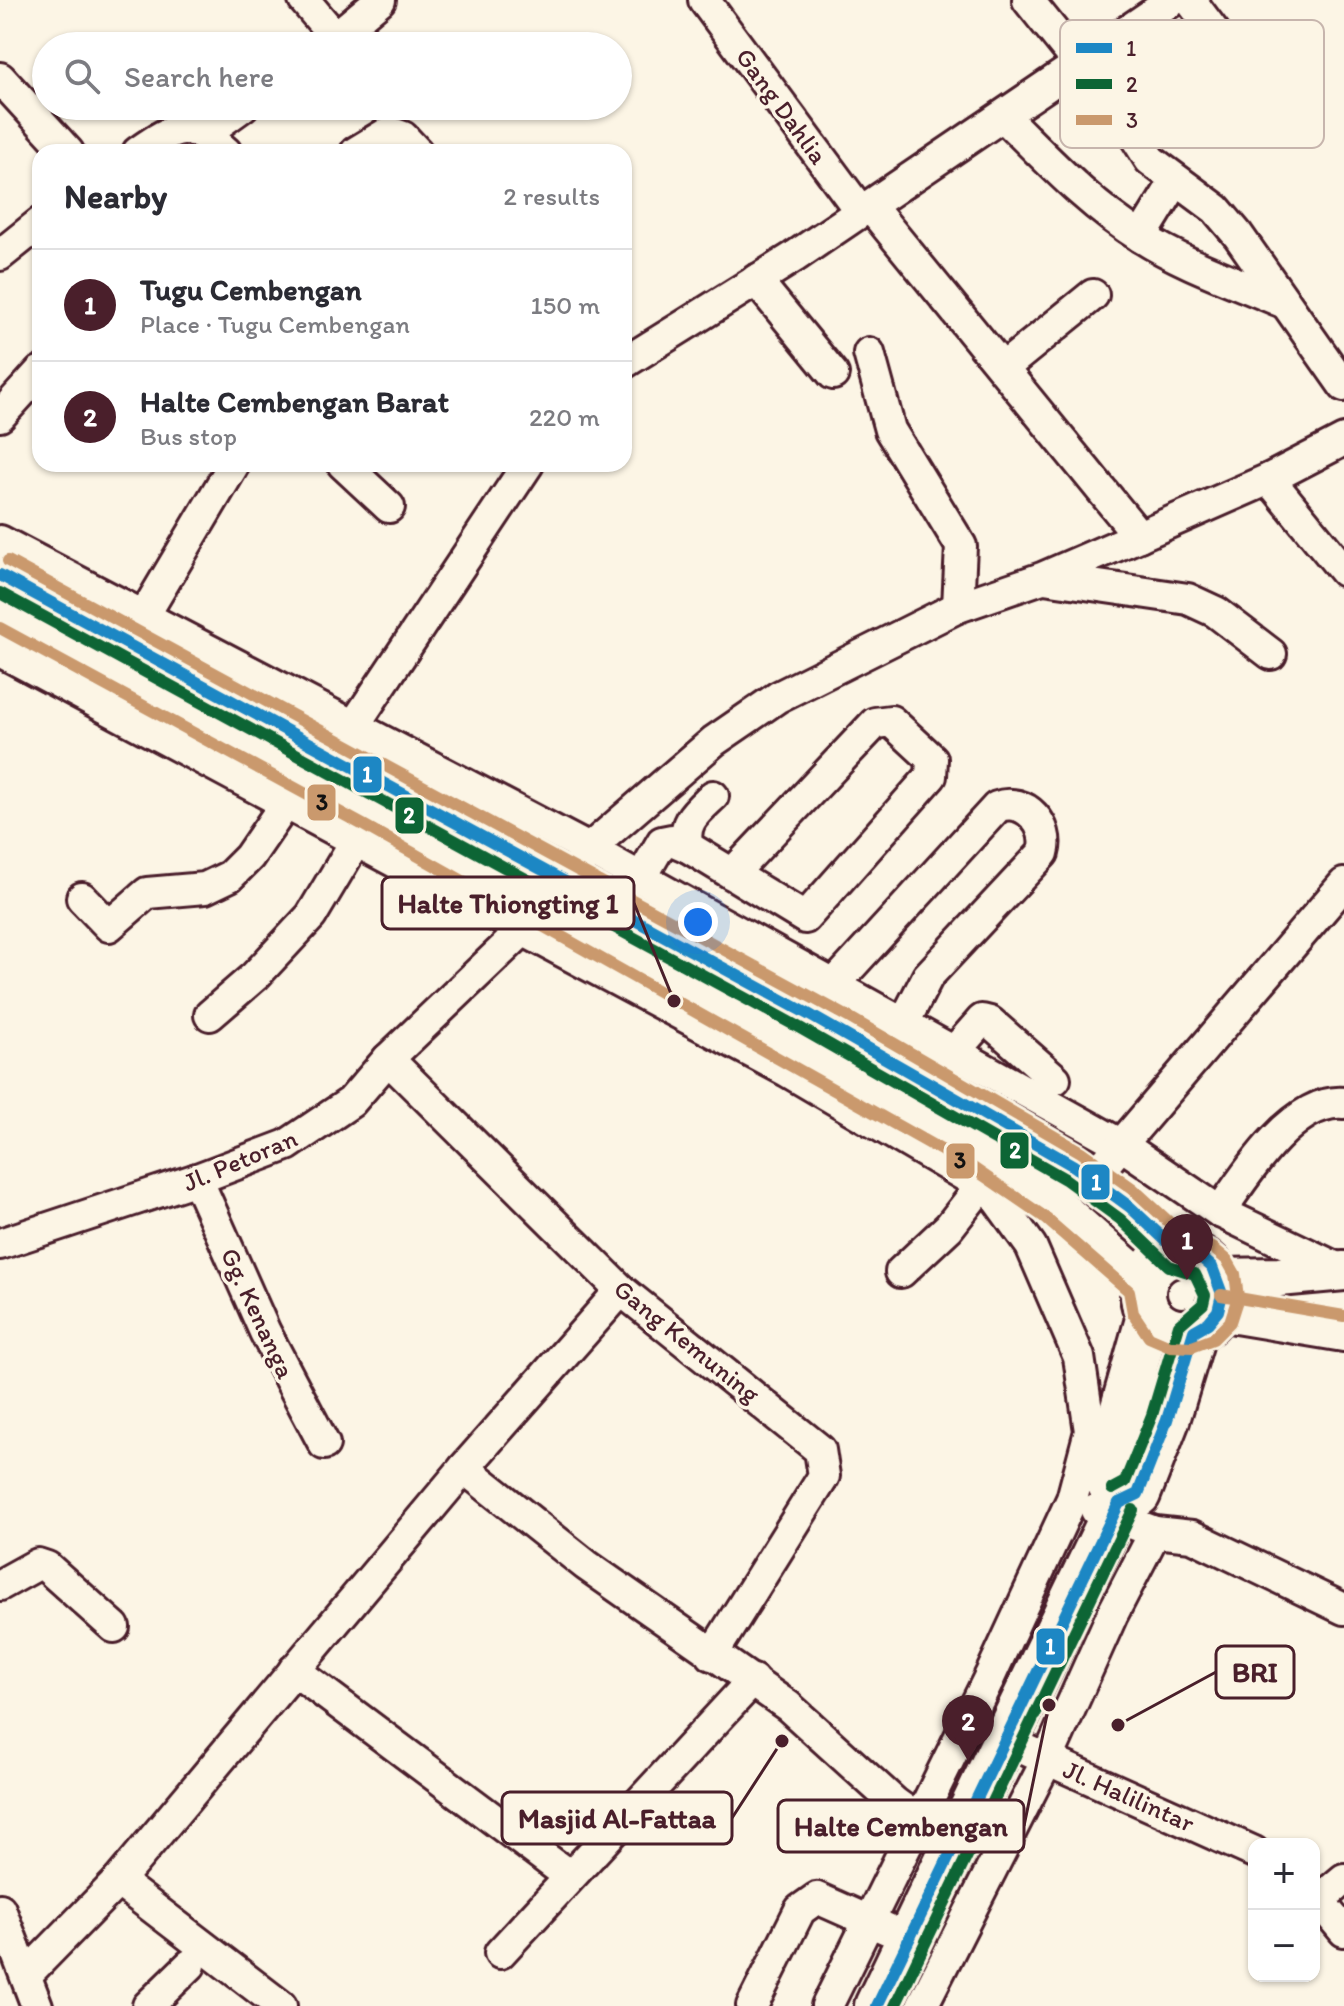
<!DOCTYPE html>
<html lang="en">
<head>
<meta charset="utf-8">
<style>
	body { margin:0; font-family:Itim,sans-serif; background:#f2f2f3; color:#2b2b33 }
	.controls { position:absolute; right:24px; bottom:24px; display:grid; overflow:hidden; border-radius:16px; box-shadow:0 2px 6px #0004 }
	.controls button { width:72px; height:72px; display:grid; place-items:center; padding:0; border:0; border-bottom:2px solid #e1e1e2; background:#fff; color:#2b2b33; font:40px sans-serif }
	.you { position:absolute; left:698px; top:922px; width:28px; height:28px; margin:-20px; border:6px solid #fff; border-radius:50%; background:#1a73e8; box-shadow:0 0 0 12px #1a73e833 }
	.badge { display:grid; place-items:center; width:52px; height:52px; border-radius:50%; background:#4a1f2b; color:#fff; font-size:26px; font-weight:700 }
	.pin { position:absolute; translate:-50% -66px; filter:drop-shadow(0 2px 4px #0008) }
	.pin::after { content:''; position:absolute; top:42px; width:28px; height:24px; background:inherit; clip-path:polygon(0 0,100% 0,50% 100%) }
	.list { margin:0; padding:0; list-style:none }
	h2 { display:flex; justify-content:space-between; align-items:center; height:104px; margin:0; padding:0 32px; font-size:34px }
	h2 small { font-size:26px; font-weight:400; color:#7c7c81 }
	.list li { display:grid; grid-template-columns:52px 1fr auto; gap:24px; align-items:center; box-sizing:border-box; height:112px; padding:0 32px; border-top:2px solid #e1e1e2 }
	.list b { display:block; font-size:30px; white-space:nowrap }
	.list p { margin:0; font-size:26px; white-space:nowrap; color:#7c7c81 }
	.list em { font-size:26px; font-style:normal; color:#7c7c81 }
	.icon { flex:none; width:44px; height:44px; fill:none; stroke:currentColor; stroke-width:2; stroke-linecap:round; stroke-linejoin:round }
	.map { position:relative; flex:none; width:1344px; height:2006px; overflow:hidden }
	.search { position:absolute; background:#fff; box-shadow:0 2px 6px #0004; left:32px; top:32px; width:600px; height:88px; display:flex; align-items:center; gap:20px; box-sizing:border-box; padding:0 28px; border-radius:44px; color:#7c7c81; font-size:30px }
	.panel { position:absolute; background:#fff; box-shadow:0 2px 6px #0004; left:32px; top:144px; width:600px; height:328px; border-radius:24px }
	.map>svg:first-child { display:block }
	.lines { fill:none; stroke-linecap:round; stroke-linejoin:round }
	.minor-casing { stroke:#4a1f2b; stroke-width:36 }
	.major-casing { stroke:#4a1f2b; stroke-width:44 }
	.highway-casing { stroke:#4a1f2b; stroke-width:50 }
	.minor { stroke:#fcf5e5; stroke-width:30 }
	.major { stroke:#fcf5e5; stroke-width:38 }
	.highway { stroke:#fcf5e5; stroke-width:44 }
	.bus-1-casing { stroke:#fcf5e5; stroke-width:18 }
	.bus-2-casing { stroke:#fcf5e5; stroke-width:18 }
	.bus-3-casing { stroke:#fcf5e5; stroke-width:18 }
	.bus-1 { stroke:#1d87c4; stroke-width:12 }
	.bus-2 { stroke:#0d6535; stroke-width:12 }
	.bus-3 { stroke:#ca996d; stroke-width:12 }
	.labels { text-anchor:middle; stroke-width:7; stroke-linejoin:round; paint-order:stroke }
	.street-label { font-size:26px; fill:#4a1f2b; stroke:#fcf5e5 }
	.key { fill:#fcf5e5; stroke:#c7b5ad; stroke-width:2 }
	.key-label { font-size:22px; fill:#4a1f2b }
	.leader { fill:none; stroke:#4a1f2b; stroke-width:3 }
	.callout-dot { fill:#4a1f2b; stroke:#fcf5e5; stroke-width:3 }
	.callout { fill:#fcf5e5; stroke:#4a1f2b; stroke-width:3 }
	.callout-label { font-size:28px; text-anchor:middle; font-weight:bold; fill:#4a1f2b }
	.line-badge { stroke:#fcf5e5; stroke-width:3 }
	.badge-label { font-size:22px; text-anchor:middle; font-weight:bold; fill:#fff }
	.pale-badge-label { font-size:22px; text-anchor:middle; font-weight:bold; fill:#111 }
</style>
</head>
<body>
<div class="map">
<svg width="1344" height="2006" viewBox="0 0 1344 2006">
	<rect width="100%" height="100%" fill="#fcf5e5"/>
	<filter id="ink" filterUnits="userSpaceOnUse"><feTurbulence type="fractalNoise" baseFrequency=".0125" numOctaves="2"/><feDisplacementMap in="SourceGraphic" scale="16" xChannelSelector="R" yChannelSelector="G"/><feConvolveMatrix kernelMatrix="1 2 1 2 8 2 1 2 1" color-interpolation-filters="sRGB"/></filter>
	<g filter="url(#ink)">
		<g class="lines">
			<g class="minor-casing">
				<g id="minor">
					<path d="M304 0 336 38"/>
					<path d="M704 0 861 212"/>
					<path d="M1028 0 1126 122 1150 160 1216 209 1238 235 1344 386"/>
					<path d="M1190 0 1277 115"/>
					<path d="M325 46 380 0"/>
					<path d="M0 78 68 152"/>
					<path d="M1003 116C1047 159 1088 204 1141 237 1185 265 1237 282 1285 303"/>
					<path d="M204 134 243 106"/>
					<path d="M138 152C177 125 189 118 226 152"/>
					<path d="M356 152 389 132 403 137 417 152"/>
					<path d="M870 206 1139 536"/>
					<path d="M1141 237 1176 180"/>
					<path d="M0 255 40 223"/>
					<path d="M756 280 833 374"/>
					<path d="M869 353 890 430 961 546 958 607"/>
					<path d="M624 363 794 257 1173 0"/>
					<path d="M1003 368 1093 295"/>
					<path d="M0 416 40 372"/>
					<path d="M343 464 389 507"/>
					<path d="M1269 479 1344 571"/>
					<path d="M0 541 589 849 1120 1144 1220 1212 1343 1271"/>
					<path d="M1044 578 1188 599 1216 612 1271 654"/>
					<path d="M133 634 234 464"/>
					<path d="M0 651 787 1071 991 1191 1031 1246 1079 1357 1090 1431 1072 1499 990 1676 827 2006"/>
					<path d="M341 745 528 464"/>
					<path d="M713 796C696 812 681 823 688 847L805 918 931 776 932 759 891 721 875 723 732 874"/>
					<path d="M579 864 589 849 714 741 778 697 958 607 1042 578 1139 536 1269 479 1344 440"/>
					<path d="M641 878 662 842 672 840 688 847"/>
					<path d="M82 898 109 926 147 893 205 888 230 876 249 857 297 787"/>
					<path d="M819 1001 997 807C1025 796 1051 826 1043 853L928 976 894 1042"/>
					<path d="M210 1015 255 976 311 916 366 824"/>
					<path d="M952 1054 982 1020 990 1022 1055 1079"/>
					<path d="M388 1059 621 1290 820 1450 824 1476 712 1655"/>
					<path d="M197 1179 265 1332 324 1444"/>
					<path d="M1092 1179 1344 884"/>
					<path d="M1220 1212C1245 1175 1294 1098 1344 1103"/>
					<path d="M0 1244 197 1179 287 1145 351 1102 388 1059 522 931 530 917"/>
					<path d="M901 1272 949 1227 981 1186"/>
					<path d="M464 1468 586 1565 788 1706 895 1803 934 1831"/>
					<path d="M1096 1510 1155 1532 1192 1536 1344 1609"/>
					<path d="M0 1585 38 1564 47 1567 114 1627"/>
					<path d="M294 1670 568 1875"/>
					<path d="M1004 1740 1254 1852"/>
					<path d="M118 1881 281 2006"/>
					<path d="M1314 1895 1344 1931"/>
					<path d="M1319 1900 1344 1879"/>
					<path d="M0 1909 37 2006"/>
					<path d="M500 1953 753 1680"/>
					<path d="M26 1975 118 1881 464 1468 621 1290"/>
					<path d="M148 2006 190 1965"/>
					<path d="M752 2006 800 1910 817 1898 887 1929"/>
					<path d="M922 2006 1047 1760 1112 1615 1155 1532"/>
				</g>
			</g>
			<g class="major-casing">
				<g id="major">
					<path d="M0 575 808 1014 1074 1166 1130 1207 1179 1253"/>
					<path d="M0 610 373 812 981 1154 1053 1203 1144 1283"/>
					<path d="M1219 1278 1279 1277 1344 1271"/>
					<path d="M1218 1311 1344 1332"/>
				</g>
			</g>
			<g class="highway-casing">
				<g id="highway">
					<circle cx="1182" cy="1293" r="39"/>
					<path d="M1119 1503 1109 1482 1114 1440 1149 1316"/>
					<path d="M1119 1503 1138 1494 1167 1420 1194 1331"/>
					<path d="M877 2006 1119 1503"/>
				</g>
			</g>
			<use href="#minor" class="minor"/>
			<use href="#major" class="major"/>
			<use href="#highway" class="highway"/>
			<g class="bus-1-casing">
				<g id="bus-1">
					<path d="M0 575 808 1014 1074 1166 1130 1207 1179 1253 1203 1259 1212 1267 1222 1294 1218 1311 1208 1323 1194 1331 1167 1420 1138 1494 1119 1503"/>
					<path d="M877 2006 1119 1503"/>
				</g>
			</g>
			<g class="bus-2-casing">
				<g id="bus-2">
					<path d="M0 593 800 1028 1065 1179 1120 1219 1169 1266 1195 1274 1205 1295 1203 1304 1179 1325 1152 1415 1125 1482 1112 1489"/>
					<path d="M895 2006 1133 1510"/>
				</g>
			</g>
			<g class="bus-3-casing">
				<g id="bus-3">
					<path d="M0 628 365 826 973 1168 1043 1216 1129 1291 1133 1313 1149 1337 1170 1346 1192 1347 1213 1339 1230 1322 1238 1297 1235 1274 1227 1260 1213 1248 1185 1237 1133 1189 1081 1152 850 1018 8 561"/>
					<path d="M1221 1295 1344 1316"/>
				</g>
			</g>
			<use href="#bus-1" class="bus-1"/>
			<use href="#bus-2" class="bus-2"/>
			<use href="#bus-3" class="bus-3"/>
		</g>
	</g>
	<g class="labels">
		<g class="street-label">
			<text transform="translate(782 106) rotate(54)" y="9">Gang Dahlia</text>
			<text transform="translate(240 1160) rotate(-23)" y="9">Jl. Petoran</text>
			<text transform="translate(258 1313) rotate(65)" y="9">Gg. Kenanga</text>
			<text transform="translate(687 1341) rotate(39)" y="9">Gang Kemuning</text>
			<text transform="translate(1129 1796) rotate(24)" y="9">Jl. Halilintar</text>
		</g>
	</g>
	<rect x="1060" y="20" width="264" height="128" rx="12" class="key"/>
	<rect x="1076" y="43" width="36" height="10" fill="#1d87c4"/>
	<rect x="1076" y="79" width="36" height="10" fill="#0d6535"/>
	<rect x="1076" y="115" width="36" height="10" fill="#ca996d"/>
	<g class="key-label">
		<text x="1126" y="56">1</text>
		<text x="1126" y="92">2</text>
		<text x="1126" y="128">3</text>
	</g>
	<path class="leader" d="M674 1001L634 903M1118 1725L1216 1672M782 1741L732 1818M1049 1705L1024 1826"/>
	<g class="callout-dot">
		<circle cx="674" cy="1001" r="8"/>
		<circle cx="1118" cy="1725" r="8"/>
		<circle cx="782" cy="1741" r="8"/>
		<circle cx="1049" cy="1705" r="8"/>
	</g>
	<g class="callout">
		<rect x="382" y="877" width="252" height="52" rx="8"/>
		<rect x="1216" y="1646" width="78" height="52" rx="8"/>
		<rect x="502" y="1792" width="230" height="52" rx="8"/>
		<rect x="778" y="1800" width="246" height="52" rx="8"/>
	</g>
	<g class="callout-label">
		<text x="508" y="913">Halte Thiongting 1</text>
		<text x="1255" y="1682">BRI</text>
		<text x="617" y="1828">Masjid Al-Fattaa</text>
		<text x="901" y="1836">Halte Cembengan</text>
	</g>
	<g class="line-badge">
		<rect x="352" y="755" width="31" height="39" rx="8" fill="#1d87c4"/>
		<rect x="306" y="783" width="31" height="39" rx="8" fill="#ca996d"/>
		<rect x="394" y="796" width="31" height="39" rx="8" fill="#0d6535"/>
		<rect x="999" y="1131" width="31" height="39" rx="8" fill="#0d6535"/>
		<rect x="945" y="1142" width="31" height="38" rx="8" fill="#ca996d"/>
		<rect x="1080" y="1163" width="31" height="38" rx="8" fill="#1d87c4"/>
		<rect x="1035" y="1627" width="31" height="39" rx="8" fill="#1d87c4"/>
	</g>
	<g class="badge-label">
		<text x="367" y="782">1</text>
		<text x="409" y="823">2</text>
		<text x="1015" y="1158">2</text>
		<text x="1096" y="1190">1</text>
		<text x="1050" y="1654">1</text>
	</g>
	<g class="pale-badge-label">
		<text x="322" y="810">3</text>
		<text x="960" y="1168">3</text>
	</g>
</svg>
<div class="controls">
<button>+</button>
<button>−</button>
</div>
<div class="you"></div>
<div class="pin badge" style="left:1187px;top:1280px">1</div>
<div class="pin badge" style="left:968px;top:1761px">2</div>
<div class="search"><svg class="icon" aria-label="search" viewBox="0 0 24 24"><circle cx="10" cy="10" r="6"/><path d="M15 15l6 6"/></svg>Search here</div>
<section class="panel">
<h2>Nearby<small>2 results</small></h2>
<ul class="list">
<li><span class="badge">1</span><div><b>Tugu Cembengan</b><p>Place · Tugu Cembengan</p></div><em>150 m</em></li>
<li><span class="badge">2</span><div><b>Halte Cembengan Barat</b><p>Bus stop</p></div><em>220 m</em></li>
</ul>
</section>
</div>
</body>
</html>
